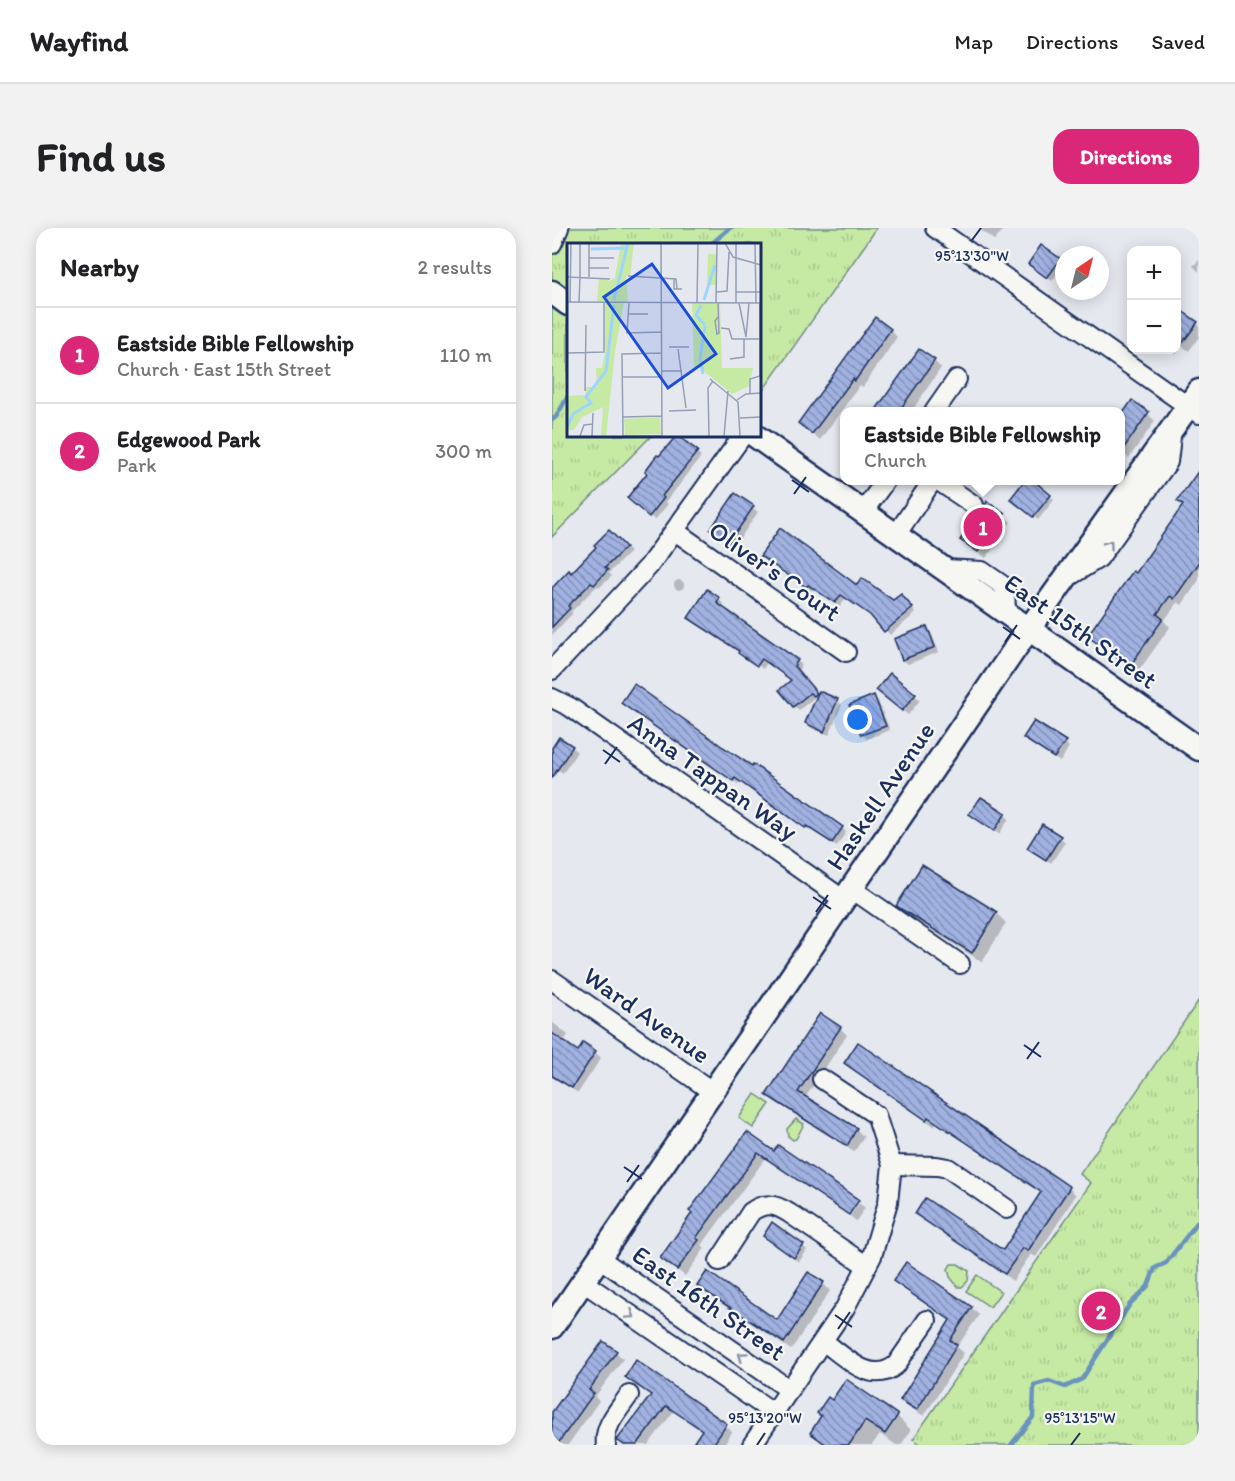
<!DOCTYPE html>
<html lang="en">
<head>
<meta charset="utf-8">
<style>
	body { margin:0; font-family:Itim,sans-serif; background:#f2f2f2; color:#202124 }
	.controls { position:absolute; right:18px; top:18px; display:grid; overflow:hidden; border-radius:12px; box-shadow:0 3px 15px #0003 }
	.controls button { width:54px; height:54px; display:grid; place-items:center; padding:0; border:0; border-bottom:2px solid #e0e0e0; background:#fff; color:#202124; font:30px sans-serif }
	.compass { position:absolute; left:503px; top:18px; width:54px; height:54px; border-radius:50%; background:#fff; box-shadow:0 3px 15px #0003; rotate:35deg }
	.you { position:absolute; left:306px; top:492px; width:21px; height:21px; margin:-15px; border:4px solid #fff; border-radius:50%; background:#1a73e8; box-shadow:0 0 0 9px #1a73e833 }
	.badge { display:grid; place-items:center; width:39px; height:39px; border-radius:50%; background:#db2777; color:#fff; font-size:20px; font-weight:700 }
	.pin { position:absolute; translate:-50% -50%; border:3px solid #fff; box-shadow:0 2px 6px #0006 }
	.popup { position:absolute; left:288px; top:179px; width:285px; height:78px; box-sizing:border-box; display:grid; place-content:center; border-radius:12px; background:#fff; filter:drop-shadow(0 2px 4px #0005); font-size:20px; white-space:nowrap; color:#757577 }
	.popup b { font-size:22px; color:#202124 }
	.popup::after { content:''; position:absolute; left:50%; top:100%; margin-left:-12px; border:12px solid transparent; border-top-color:#fff }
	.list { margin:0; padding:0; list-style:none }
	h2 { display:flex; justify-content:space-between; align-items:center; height:78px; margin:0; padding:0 24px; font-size:26px }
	h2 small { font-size:20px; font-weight:400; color:#757577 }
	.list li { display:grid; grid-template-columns:39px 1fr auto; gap:18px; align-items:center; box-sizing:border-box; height:96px; padding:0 24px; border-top:2px solid #e0e0e0 }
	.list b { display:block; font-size:22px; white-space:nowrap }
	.list p { margin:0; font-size:20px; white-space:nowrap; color:#757577 }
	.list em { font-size:20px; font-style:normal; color:#757577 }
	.map { position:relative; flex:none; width:647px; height:1217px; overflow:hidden; border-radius:18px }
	header { display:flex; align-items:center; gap:36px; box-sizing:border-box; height:84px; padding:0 30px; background:#fff; border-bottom:2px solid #e0e0e0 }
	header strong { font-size:28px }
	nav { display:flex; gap:33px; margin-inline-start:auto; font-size:21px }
	.intro { display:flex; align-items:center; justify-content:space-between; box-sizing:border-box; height:144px; padding:0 36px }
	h1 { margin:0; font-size:42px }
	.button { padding:15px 27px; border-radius:18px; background:#db2777; color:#fff; font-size:21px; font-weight:700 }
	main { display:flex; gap:36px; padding:0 36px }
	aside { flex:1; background:#fff; border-radius:18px; box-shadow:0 3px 15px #0003 }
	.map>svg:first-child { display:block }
	.park { fill:url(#park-tufts); stroke:#708c81; stroke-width:1.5 }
	.pitch { fill:#c6eaa4; stroke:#708c81; stroke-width:1.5 }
	.shadow { fill:#0003 }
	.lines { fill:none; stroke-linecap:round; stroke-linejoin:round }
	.stream { stroke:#6993bd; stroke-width:4.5 }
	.building { fill:url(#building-back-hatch); stroke:#1b2f5e; stroke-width:1.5 }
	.minor-casing { stroke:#1b2f5e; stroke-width:22 }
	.major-casing { stroke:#1b2f5e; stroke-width:27 }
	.minor { stroke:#f6f6f2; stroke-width:18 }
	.major { stroke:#f6f6f2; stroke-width:22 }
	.oneway { stroke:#8892a8 }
	.ticks { fill:none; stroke:#1b2f5e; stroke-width:2 }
	.labels { text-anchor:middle; stroke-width:4.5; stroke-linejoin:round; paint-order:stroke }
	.street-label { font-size:26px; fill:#1b2f5e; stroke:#f6f6f2 }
	.inset-river { fill:none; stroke:#9dd5fc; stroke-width:3 }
	.inset-road { fill:none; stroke:#949eb5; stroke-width:1.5 }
	.view { fill:#1d4ed8; fill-opacity:0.15; stroke:#1d4ed8; stroke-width:3 }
	.inset-edge { fill:none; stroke:#1b2f5e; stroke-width:3 }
	.ticks-label { font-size:15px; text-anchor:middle; fill:#1b2f5e; stroke:#f6f6f2; stroke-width:4.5; stroke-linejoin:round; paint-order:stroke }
</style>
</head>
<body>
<header>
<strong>Wayfind</strong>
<nav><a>Map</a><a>Directions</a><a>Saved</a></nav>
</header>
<div class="intro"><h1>Find us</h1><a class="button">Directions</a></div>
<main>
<aside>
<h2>Nearby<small>2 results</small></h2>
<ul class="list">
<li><span class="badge">1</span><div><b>Eastside Bible Fellowship</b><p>Church · East 15th Street</p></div><em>110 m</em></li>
<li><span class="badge">2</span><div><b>Edgewood Park</b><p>Park</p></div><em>300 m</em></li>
</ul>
</aside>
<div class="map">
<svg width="647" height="1217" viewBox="0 0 647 1217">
	<defs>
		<pattern id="park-tufts" width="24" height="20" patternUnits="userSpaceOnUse" patternTransform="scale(1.5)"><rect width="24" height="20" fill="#c6eaa4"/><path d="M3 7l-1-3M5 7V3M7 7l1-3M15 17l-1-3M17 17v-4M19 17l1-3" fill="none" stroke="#aac990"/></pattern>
		<pattern id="building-back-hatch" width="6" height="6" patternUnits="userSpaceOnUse" patternTransform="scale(1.5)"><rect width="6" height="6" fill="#a1b2e1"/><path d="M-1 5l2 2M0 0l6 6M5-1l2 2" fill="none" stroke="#8291ba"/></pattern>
	</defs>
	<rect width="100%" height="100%" fill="#e5e8ef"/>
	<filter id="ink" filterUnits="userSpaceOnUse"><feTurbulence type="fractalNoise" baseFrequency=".0167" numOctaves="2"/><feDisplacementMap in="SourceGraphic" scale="12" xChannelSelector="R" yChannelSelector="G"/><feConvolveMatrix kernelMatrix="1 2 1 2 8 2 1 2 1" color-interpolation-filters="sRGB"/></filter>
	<g filter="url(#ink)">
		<g class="park">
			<path d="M0 0H325L207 168V16H16V64L0 52Z"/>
			<path d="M0 76 16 87V207H100L0 309Z"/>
			<path d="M647 772V1217H370L361 1211 539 955 528 946Z"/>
			<path d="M244 891 252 896 244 911 241 912 236 908 235 901Z"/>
			<path d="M399 1036H406L417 1043 416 1053 410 1059H406L398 1049 396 1041Z"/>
		</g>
		<g class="pitch">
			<path d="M203 866 218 876 201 900 187 890Z"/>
			<path d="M425 1047 449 1064 438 1079 414 1063Z"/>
		</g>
		<g class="shadow">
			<path d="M426 0H452L443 13Z"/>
			<path d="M508 32 512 37 500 53 483 40Z"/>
			<path d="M647 32V44L641 38Z"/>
			<path d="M645 95 647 97V109L637 123 624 114Z"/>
			<path d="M338 102 345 109 311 159 308 157 268 212 248 195Z"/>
			<path d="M382 133 389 140 359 184H323Z"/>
			<path d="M596 186 603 193 577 230 569 225V191Z"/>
			<path d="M145 224 149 229 114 274 116 276 103 292 81 275Z"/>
			<path d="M647 245V352L630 377 626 374 612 393 618 399 586 444 537 408 584 347 633 278 627 273Z"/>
			<path d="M184 267 206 284 182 319 165 306Z"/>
			<path d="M498 268 502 272 486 292 465 275Z"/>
			<path d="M436 275 459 294 434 330 410 311 432 285Z"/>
			<path d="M57 304 78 324 57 345 60 348 47 360 45 358 19 384 21 385 0 407V362L19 347 46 319Z"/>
			<path d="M210 328 305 359 342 374 354 372 364 385 338 407 322 389 294 370 288 379 261 360 259 363Z"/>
			<circle cx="127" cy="357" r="5"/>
			<path d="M155 363 172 376 169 380 245 433 250 437 245 444 266 468 285 472 290 477 277 507 259 500 254 495 265 470 263 469 247 482 242 478 241 453 215 435 211 441 138 390Z"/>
			<path d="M374 400 379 404 387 424 356 436 351 432 343 412Z"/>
			<path d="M339 447 368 472 356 487 331 467Z"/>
			<path d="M322 469 326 473 338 502 315 511 310 507Z"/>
			<path d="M117 507 290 600 294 604 285 618 259 602 258 603 188 554 186 556Z"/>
			<path d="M478 514H513L517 519 508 534Z"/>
			<path d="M20 519 25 524 11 545 0 538V523Z"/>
			<path d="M453 587 457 591 447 606 424 590Z"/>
			<path d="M508 609 513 614 499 635 477 620Z"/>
			<path d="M346 678 444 685 454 695 430 734 356 687Z"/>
			<path d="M0 794 16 807 11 814 26 825 43 824 49 830 26 865 0 848Z"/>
			<path d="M288 800 295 807 253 870 304 901 312 909 302 924 223 874 216 867Z"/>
			<path d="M294 834 517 960 524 967 484 1029 479 1026 461 1053 372 993 365 985 451 1024 490 966 384 895 382 898 301 842Z"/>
			<path d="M196 906 223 926 305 973 296 987 213 931 150 1017 153 1020 133 1048 110 1030Z"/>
			<path d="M307 975 313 980 304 993 298 988Z"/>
			<path d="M217 1012 251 1018 255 1022 247 1034Z"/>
			<path d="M354 1036 420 1080 427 1087 405 1119 412 1125 372 1188 357 1179 350 1172 399 1093 350 1060 343 1053Z"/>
			<path d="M271 1055 278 1063 239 1122 154 1065 147 1058 225 1094Z"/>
			<path d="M64 1124 71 1131 43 1169 47 1173 16 1217H0V1187Z"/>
			<path d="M75 1149 174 1198 180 1204 172 1217H141L151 1203 122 1183 96 1217H72L100 1168Z"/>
			<path d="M345 1188 359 1202 349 1217H344L328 1206 320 1217H272L259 1205 271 1189Z"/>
		</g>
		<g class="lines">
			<g class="stream">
				<path d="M159 16 178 0"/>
				<path d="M0 192 4 189 16 168"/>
				<path d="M459 1217 481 1189 482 1157 497 1153 513 1159 530 1151 578 1076 596 1058 603 1040 614 1035 647 992"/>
			</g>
		</g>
		<g class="building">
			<path d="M489 17 509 31 495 50 476 36Z"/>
			<path d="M624 79 646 94 624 124Z"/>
			<path d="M323 89 339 101 303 153 301 151 260 206 246 195Z"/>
			<path d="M367 121 383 132 347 183H323Z"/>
			<path d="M580 172 597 184 569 224V188Z"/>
			<path d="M125 207 146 223 110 268 112 270 97 289 75 270 95 245 93 243 105 227 107 228Z"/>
			<path d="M647 242V335L622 371 618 368 605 386 611 391 578 438 535 408 581 343 584 345 631 277 625 273Z"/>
			<path d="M473 252H481L499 267 481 289 458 271Z"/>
			<path d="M183 265 202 278 177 315 158 302Z"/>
			<path d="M435 273 453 285 426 324 408 312 425 288 431 284Z"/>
			<path d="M228 300 305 357 310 350 341 372 349 366 361 380 332 404 318 387 289 367 283 375 256 357 254 359 208 328Z"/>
			<path d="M57 302 74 319 53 340 56 342 42 357 39 355 16 378 18 380 0 399V360L17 342 19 345 44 319 42 317Z"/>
			<path d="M155 361 168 370 165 375 246 432 242 438 265 465 262 468 258 465 241 479 227 462 239 452 210 431 205 438 186 425 187 423 136 390Z"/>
			<path d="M375 398 383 419 350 432 342 411Z"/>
			<path d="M338 445 364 466 350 483 324 462Z"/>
			<path d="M82 456 171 519 200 538 201 536 291 599 280 615 254 598 253 600 183 550 181 553 69 475Z"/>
			<path d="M267 463 286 471 272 504 253 495Z"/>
			<path d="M322 467 334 498 309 507 297 477Z"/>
			<path d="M482 493 514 513 502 530 471 510Z"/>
			<path d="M7 509 21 518 0 550V520Z"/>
			<path d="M429 569 454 585 442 603 417 586Z"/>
			<path d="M490 596 509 608 494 632 475 620Z"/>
			<path d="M370 637 445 684 420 725 344 678Z"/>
			<path d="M268 785 289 799 246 864 305 900 295 918 214 867Z"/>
			<path d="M0 805 26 823 31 814 44 823 20 860 0 848Z"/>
			<path d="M306 814 518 959 476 1023 471 1020 453 1046 363 986 373 970 451 1022 489 964 376 889 374 892 292 835Z"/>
			<path d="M195 904 222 923 226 917 307 972 297 987 206 925 144 1010 147 1012 125 1042 108 1030 140 985 137 983Z"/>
			<path d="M220 994 252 1017 242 1030 211 1008Z"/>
			<path d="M354 1034 420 1079 398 1112 405 1117 365 1182 348 1172 398 1092 341 1053Z"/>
			<path d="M155 1043 225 1092 256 1044 272 1054 232 1115 145 1058Z"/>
			<path d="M51 1113 65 1123 37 1162 42 1165 5 1217H0V1184Z"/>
			<path d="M84 1132 175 1196 161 1217H140L150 1202 114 1178 85 1217H72L65 1212 99 1167 73 1149Z"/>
			<path d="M294 1151 346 1187 333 1206 313 1193 297 1217H275L258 1205 269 1188 265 1185 276 1169 280 1172Z"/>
		</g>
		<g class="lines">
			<g class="minor-casing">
				<g id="minor">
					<path d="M383 0 647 186"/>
					<path d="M0 16 7 0"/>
					<path d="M382 184 405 151"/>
					<path d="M385 252 422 277"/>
					<path d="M311 284 334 252"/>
					<path d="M123 303 294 424"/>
					<path d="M344 307 381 252"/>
					<path d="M393 341 430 343 453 359 454 384"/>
					<path d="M516 349 547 330 616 234 620 200"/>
					<path d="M0 442 97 338 191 207"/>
					<path d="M0 470 18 479 292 672"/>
					<path d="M300 661 408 736"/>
					<path d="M0 752 161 864"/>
					<path d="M340 937 385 938 396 940 455 981"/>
					<path d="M47 1030 238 1162"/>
					<path d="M167 1033 199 984C213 974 223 976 237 985L315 1038"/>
					<path d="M31 1054 222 1185"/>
					<path d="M271 1113C292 1128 319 1158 344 1137L375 1092"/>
					<path d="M54 1217C51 1198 67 1182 77 1167"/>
					<path d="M200 1217 293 1080 320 1028 336 974 340 937 324 887 270 851"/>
				</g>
			</g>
			<g class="major-casing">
				<g id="major">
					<path d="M0 64 16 76"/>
					<path d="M202 207 647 521"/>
					<path d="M0 1099 467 415 647 163"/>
				</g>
			</g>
			<use href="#minor" class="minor"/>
			<use href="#major" class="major"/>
		</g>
		<defs><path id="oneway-chevron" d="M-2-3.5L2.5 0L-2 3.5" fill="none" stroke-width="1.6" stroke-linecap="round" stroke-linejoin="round" transform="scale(1.5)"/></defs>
		<g class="oneway">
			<use href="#oneway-chevron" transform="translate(557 316) rotate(-55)"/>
			<use href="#oneway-chevron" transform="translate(79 1087) rotate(34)"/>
			<use href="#oneway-chevron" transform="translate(190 1128) rotate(-145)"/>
		</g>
	</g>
	<path class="ticks" d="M420 12 429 0M240 252 257 264M242 266 254 249M451 399 468 411M453 414 465 397M51 522 68 534M53 536 65 519M261 669 279 681M264 684 276 667M472 817 489 829M475 831 487 814M72 939 90 951M75 954 87 937M283 1087 300 1099M286 1101 298 1084M205 1217 213 1205M519 1217 528 1205"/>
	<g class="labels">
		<g class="street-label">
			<text transform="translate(223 343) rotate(35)" y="9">Oliver's Court</text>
			<text transform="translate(529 403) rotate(35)" y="9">East 15th Street</text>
			<text transform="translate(161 549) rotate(35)" y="9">Anna Tappan Way</text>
			<text transform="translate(328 568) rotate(-56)" y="9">Haskell Avenue</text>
			<text transform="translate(95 787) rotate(35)" y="9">Ward Avenue</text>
			<text transform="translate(157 1075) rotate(35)" y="9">East 16th Street</text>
		</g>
	</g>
	<g transform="translate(15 15)">
		<rect width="194" height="194" fill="#e5e8ef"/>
		<path d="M93 174 94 191 58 192 57 176Z" fill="#c6eaa4"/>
		<path d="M54 0H67L63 34 59 33 61 58 57 59 48 109 39 193H34L36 164 15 174 7 187H0V153L18 152 19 144H30L29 125H35L38 110V61L30 58 32 35 43 38 48 35ZM141 11H149V42H140ZM125 60H153L155 125H186L182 143 165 151 133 125H127Z" fill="#c6eaa4"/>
		<path class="inset-river" d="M24 6 58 5M47 57 61 0M137 57 148 22M134 62 129 72 138 82M136 131 133 115 138 83M0 184 6 171 24 160 19 154 39 128 47 62"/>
		<path class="inset-road" d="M94 0 95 193M158 0 166 14 194 22M169 0V60M188 0 189 60M22 15H47M22 25H42M61 33 109 36 110 46M0 34 43 36M13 34V0M22 34V0M107 36V46H115M150 49 160 48 162 9M169 49H194M0 59 194 60M3 59 4 0M12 59 13 34M62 59 60 90 94 89M149 59 150 0M130 60 131 0M151 60 152 90 150 91 148 78 151 74M172 60 179 94 182 60M62 71H81M154 85 162 86 165 96H193M102 104H122M111 106 119 165M0 110 37 109V59M163 116 177 114V96M94 128H115M55 134H94M143 136 171 159 173 193M18 148 19 82M183 150V136L193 133V60M170 157 179 151 194 150M102 168 129 167M56 174 95 173M173 175 194 174M13 193 17 182 26 181M25 193 26 170M56 193 55 111 94 110M56 193H95M142 193 141 145 146 138M157 193 161 148"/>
		<path class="view" d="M85 21 149 111 101 145 37 54Z"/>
		<rect width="194" height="194" class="inset-edge"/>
	</g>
	<g class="ticks-label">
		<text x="420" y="33">95°13'30"W</text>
		<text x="213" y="1195">95°13'20"W</text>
		<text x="528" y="1195">95°13'15"W</text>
	</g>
</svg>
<div class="controls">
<button>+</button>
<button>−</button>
</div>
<svg class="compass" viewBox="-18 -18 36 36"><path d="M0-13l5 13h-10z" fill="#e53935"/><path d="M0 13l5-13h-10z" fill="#757577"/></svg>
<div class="you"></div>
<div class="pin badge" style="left:431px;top:299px">1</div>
<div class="popup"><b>Eastside Bible Fellowship</b>Church</div>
<div class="pin badge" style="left:549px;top:1083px">2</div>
</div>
</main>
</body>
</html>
